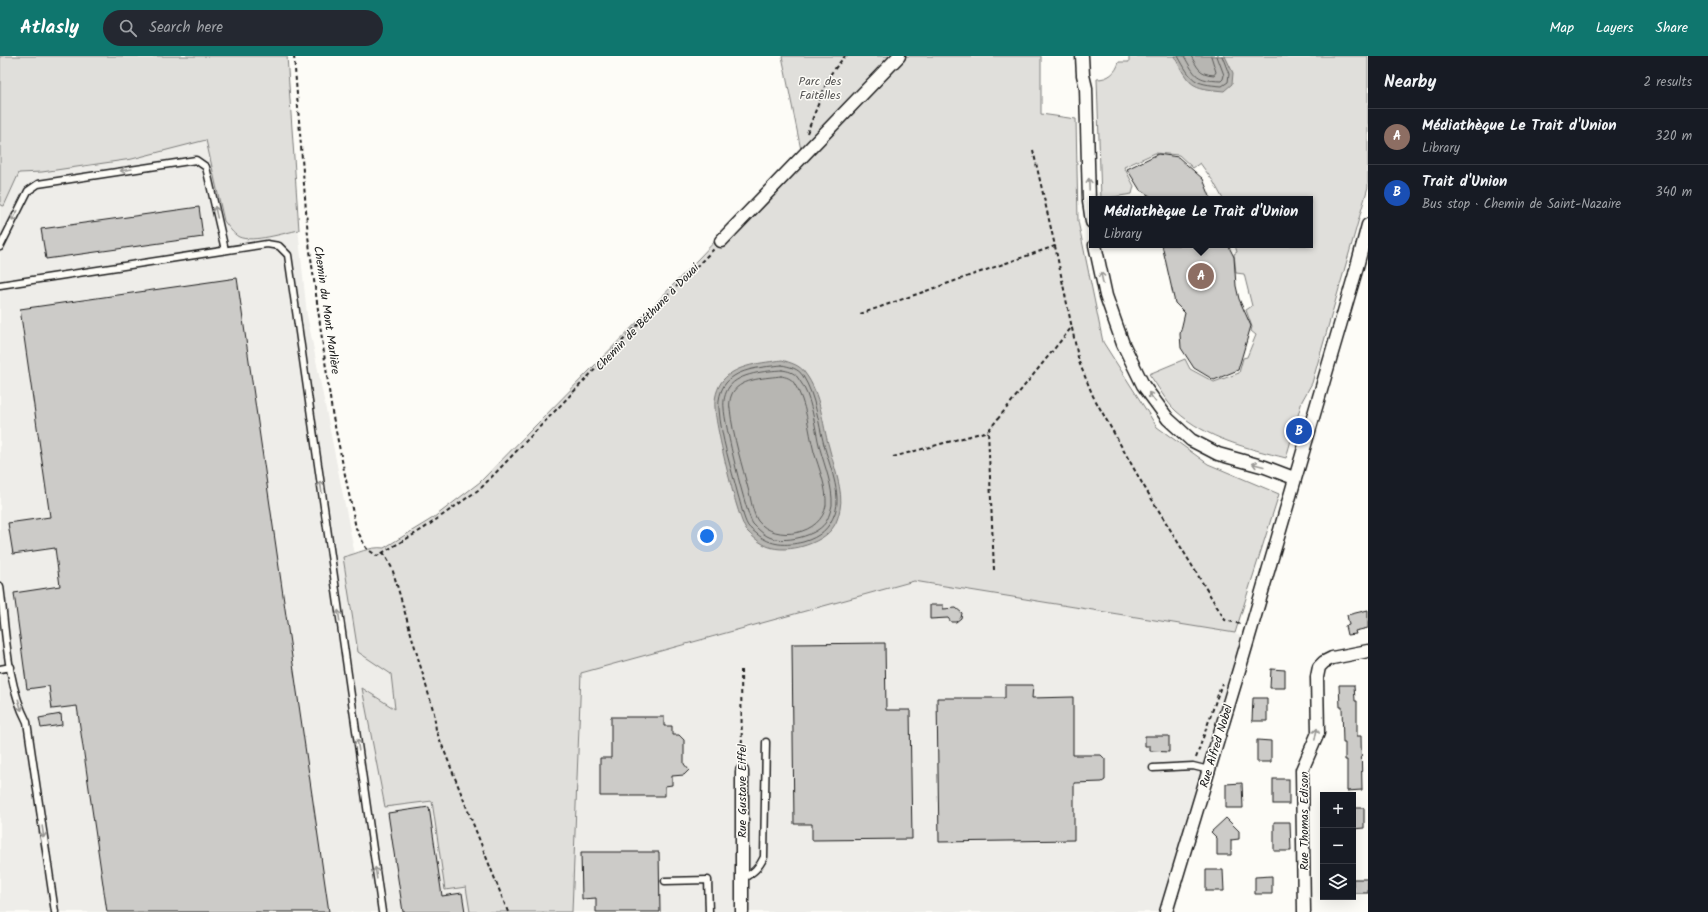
<!DOCTYPE html>
<html lang="en">
<head>
<meta charset="utf-8">
<style>
	body { margin:0; font-family:Kalam,sans-serif; background:#242831; color:#f1f3f6 }
	.controls { position:absolute; right:12px; bottom:12px; display:grid; overflow:hidden; border-radius:0px; box-shadow:0 4px 16px #0002 }
	.controls button { width:36px; height:36px; display:grid; place-items:center; padding:0; border:0; border-bottom:1px solid #363941; background:#171b24; color:#f1f3f6; font:20px sans-serif }
	.you { position:absolute; left:707px; top:480px; width:14px; height:14px; margin:-10px; border:3px solid #fff; border-radius:50%; background:#1a73e8; box-shadow:0 0 0 6px #1a73e833 }
	.badge { display:grid; place-items:center; width:26px; height:26px; border-radius:50%; background:#0f766e; color:#fff; font-size:13px; font-weight:700 }
	.pin { position:absolute; translate:-50% -50%; border:2px solid #fff; box-shadow:0 1px 4px #0006 }
	.popup { position:absolute; left:1089px; top:140px; width:224px; height:52px; box-sizing:border-box; display:grid; place-content:center; border-radius:0px; background:#171b24; filter:drop-shadow(0 1px 3px #0005); font-size:13px; white-space:nowrap; color:#9ea1a6 }
	.popup b { font-size:15px; color:#f1f3f6 }
	.popup::after { content:''; position:absolute; left:50%; top:100%; margin-left:-8px; border:8px solid transparent; border-top-color:#171b24 }
	.list { margin:0; padding:0; list-style:none }
	h2 { display:flex; justify-content:space-between; align-items:center; height:52px; margin:0; padding:0 16px; font-size:17px }
	h2 small { font-size:13px; font-weight:400; color:#9ea1a6 }
	.list li { display:grid; grid-template-columns:26px 1fr auto; gap:12px; align-items:center; box-sizing:border-box; height:56px; padding:0 16px; border-top:1px solid #363941 }
	.list b { display:block; font-size:15px; white-space:nowrap }
	.list p { margin:0; font-size:13px; white-space:nowrap; color:#9ea1a6 }
	.list em { font-size:13px; font-style:normal; color:#9ea1a6 }
	.icon { flex:none; width:22px; height:22px; fill:none; stroke:currentColor; stroke-width:2; stroke-linecap:round; stroke-linejoin:round }
	.map { position:relative; flex:none; width:1368px; height:856px; overflow:hidden }
	header { display:flex; align-items:center; gap:24px; box-sizing:border-box; height:56px; padding:0 20px; background:#0f766e; color:#fff }
	header strong { font-size:19px }
	nav { display:flex; gap:22px; margin-inline-start:auto; font-size:14px }
	.search { width:280px; height:36px; background:#242831; display:flex; align-items:center; gap:10px; box-sizing:border-box; padding:0 14px; border-radius:22px; color:#9ea1a6; font-size:15px }
	main { display:flex }
	aside { flex:1; background:#171b24 }
	.map>svg:first-child { display:block }
	.built { fill:#eeede9 }
	.green { fill:#e0dfdb; stroke:#7e7e7c }
	.water { fill:#b7b6b2; stroke:#797876 }
	.lines { fill:none; stroke-linecap:round; stroke-linejoin:round }
	.shore { stroke:#5a5a58; stroke-width:1 }
	.building { fill:#cccbc8; stroke:#1c1c1c }
	.service-casing { stroke:#1c1c1c; stroke-width:9 }
	.minor-casing { stroke:#1c1c1c; stroke-width:15 }
	.path { stroke:#1c1c1c; stroke-width:2; stroke-dasharray:4 3; stroke-linecap:butt }
	.service { stroke:#fdfcf7; stroke-width:6 }
	.minor { stroke:#fdfcf7; stroke-width:12 }
	.oneway { stroke:#989794 }
	.labels { text-anchor:middle; stroke-width:3; stroke-linejoin:round; paint-order:stroke }
	.park-label { font-size:12px; fill:#575655; stroke:#fdfcf7 }
	.street-label { font-size:12px; fill:#1c1c1c; stroke:#fdfcf7 }
</style>
</head>
<body>
<header>
<strong>Atlasly</strong>
<div class="search"><svg class="icon" aria-label="search" viewBox="0 0 24 24"><circle cx="10" cy="10" r="6"/><path d="M15 15l6 6"/></svg>Search here</div>
<nav><a>Map</a><a>Layers</a><a>Share</a></nav>
</header>
<main>
<div class="map">
<svg width="1368" height="856" viewBox="0 0 1368 856">
	<rect width="100%" height="100%" fill="#fdfcf7"/>
	<filter id="ink" filterUnits="userSpaceOnUse"><feTurbulence type="fractalNoise" baseFrequency=".025" numOctaves="2"/><feDisplacementMap in="SourceGraphic" scale="8" xChannelSelector="R" yChannelSelector="G"/><feConvolveMatrix kernelMatrix="1 2 1 2 8 2 1 2 1" color-interpolation-filters="sRGB"/></filter>
	<g filter="url(#ink)">
		<path class="built" d="M0 0H287L297 162 307 259 355 499 421 661 914 525 1235 577 1256 585 1188 804 1175 856H0Z"/>
		<g class="green">
			<path d="M0 0H287L299 174C284 177 253 187 239 181 233 178 228 170 224 165L206 84 132 103 42 116 19 117 4 150 0 149Z"/>
			<path d="M782 0H1041V58L1076 63 1078 165 1103 286 1157 371 1208 408 1279 438 1235 577 914 525 581 617 572 856H470L466 831 445 834 432 745 385 751 362 632 395 653 391 618 358 596 343 501C357 498 370 490 384 492L433 462 480 426 652 251 766 132 801 94Z"/>
			<path d="M1129 0H1368V131L1312 327 1302 345 1286 402C1247 392 1207 383 1176 355 1166 346 1158 330 1149 318L1185 303 1190 313 1214 326 1239 317 1243 302 1247 301 1256 279 1251 275 1252 271 1246 254 1252 250 1244 218 1236 217 1234 198 1237 196 1235 189H1310V143H1223L1213 125 1200 107 1193 112 1179 99 1155 97 1124 111 1134 130 1132 138 1101 143 1097 23C1108 23 1116 17 1119 6H1129Z"/>
		</g>
		<g class="water">
			<path d="M1174 0H1225L1233 17 1232 28 1224 35C1190 32 1190 30 1174 0Z"/>
			<path d="M782 304C791 307 800 309 805 317 821 338 822 367 829 391 833 408 844 436 840 453 839 458 837 466 834 470 823 489 781 500 763 488 757 485 751 479 747 475 738 466 715 368 715 352 714 343 717 331 723 324 737 308 763 307 782 304Z"/>
		</g>
		<g class="lines">
			<g class="shore">
				<path d="M1178 0C1192 25 1193 28 1222 30L1228 26 1229 18 1222 0"/>
				<path d="M1184 0C1196 21 1196 24 1221 25L1223 23 1224 19 1217 0"/>
				<path d="M1191 0C1198 12 1199 18 1214 19L1216 16 1211 0"/>
				<path d="M782 309C790 311 798 312 803 320 816 341 818 366 824 389 829 408 842 438 835 457 829 473 820 481 803 486 786 490 771 490 757 478 755 476 750 473 748 470 743 462 741 448 738 439 731 411 721 382 719 353 718 345 720 334 726 327 738 312 764 311 782 309Z"/>
				<path d="M782 314C788 315 794 316 798 322 813 341 814 370 820 393 825 411 833 431 832 449 831 454 829 460 827 464 820 480 782 489 767 480 763 478 757 472 753 468 746 459 724 366 724 352 723 345 725 337 729 331 739 317 766 315 782 314Z"/>
				<path d="M781 320C786 321 791 322 794 327 807 347 808 373 814 396 819 412 827 432 826 449 822 479 775 487 758 465 753 458 751 444 749 436 742 409 733 381 730 353 729 348 730 341 733 336 742 322 767 322 781 320Z"/>
			</g>
		</g>
		<g class="building">
			<path d="M1158 98 1178 101 1203 123 1211 143H1155L1140 134 1127 113Z"/>
			<path d="M199 151 203 181 46 203 41 173Z"/>
			<path d="M1162 189H1228L1234 201 1236 230 1239 243 1251 270 1238 314 1214 324 1194 312 1181 292 1180 278 1185 257 1175 247Z"/>
			<path d="M237 222 329 856H107L77 650 52 653 49 630 27 633 14 537 60 530 55 492 13 498 8 467 50 461 20 253Z"/>
			<path d="M930 549H943V553L956 552 962 557 961 562 956 566H951L948 562 930 563Z"/>
			<path d="M1368 554V572L1355 575 1356 578 1347 579 1345 570 1349 569 1347 559Z"/>
			<path d="M885 587 886 654H910L912 783 812 784V768H794L792 588Z"/>
			<path d="M1271 613 1285 614V632H1270Z"/>
			<path d="M1005 629H1033L1032 642 1073 641V699H1101L1105 703V724L1102 726 1074 727V784L939 786 937 642H1005Z"/>
			<path d="M1339 629H1354L1355 645H1357V680H1361L1362 734 1347 735V704H1345V687H1343L1342 651H1340Z"/>
			<path d="M1253 642H1267V665H1252Z"/>
			<path d="M61 658 62 669 41 672 39 662Z"/>
			<path d="M611 661H664V670H672V679H679L684 684V708L689 714 684 719 672 720V729L665 730V740H600V702H611Z"/>
			<path d="M1145 680H1169V696L1150 695V690H1145Z"/>
			<path d="M1257 684 1271 685V706H1257Z"/>
			<rect x="1273" y="723" width="16" height="25"/>
			<path d="M1242 727 1243 752H1226V728Z"/>
			<path d="M429 751 442 840 462 837 465 856H403L388 757Z"/>
			<path d="M1353 752H1364V772L1353 773Z"/>
			<path d="M1226 762 1239 775V783L1231 784V799H1217V782L1211 776Z"/>
			<path d="M1274 766H1290L1291 795H1274Z"/>
			<path d="M581 796H659L660 856H596V842L582 843Z"/>
			<path d="M1206 814H1223L1224 835H1206Z"/>
			<path d="M1272 820V838H1255V821Z"/>
			<rect x="1353" y="823" width="15" height="14"/>
		</g>
		<g class="lines">
			<g class="service-casing">
				<g id="service">
					<path d="M0 191 28 135 38 128 196 104 206 111 225 194"/>
					<path d="M0 229 267 188 279 190 288 199 382 856"/>
					<path d="M0 530C6 574 6 626 27 666L55 856"/>
					<path d="M0 613 11 611"/>
					<path d="M1153 712 1193 710 1209 714"/>
					<path d="M742 823C753 817 759 812 764 801L766 686"/>
					<path d="M665 825 708 824 709 856"/>
				</g>
			</g>
			<g class="minor-casing">
				<g id="minor">
					<path d="M1082 0 1083 19 1086 32 1089 145 1092 166"/>
					<path d="M721 185 899 0"/>
					<path d="M1095 189 1106 240 1123 288 1143 329 1168 363 1191 384 1218 398 1265 411 1294 422"/>
					<path d="M742 715V856"/>
					<path d="M1166 856 1242 604 1355 218 1368 169"/>
					<path d="M1304 856 1302 714 1318 677 1317 621 1319 611 1324 606 1332 602 1368 595"/>
				</g>
			</g>
			<g class="path">
				<path d="M294 0 308 180 332 356 356 472 366 492 377 500 423 473 481 432 630 277 714 193"/>
				<path d="M807 77 829 20 845 0"/>
				<path d="M1033 94 1055 190 1079 306 1093 340 1142 427 1225 564 1240 568"/>
				<path d="M860 258 1055 190"/>
				<path d="M893 401 988 375"/>
				<path d="M383 496 392 512 434 657 436 674 508 856"/>
				<path d="M994 514 988 375 1071 272"/>
				<path d="M741 614 742 704"/>
				<path d="M1196 702 1222 627"/>
			</g>
			<use href="#service" class="service"/>
			<use href="#minor" class="minor"/>
		</g>
		<defs><path id="oneway-shaft" d="M-6 0H5M1.5-3L5.5 0L1.5 3" fill="none" stroke-width="1.6" stroke-linecap="round" stroke-linejoin="round"/></defs>
		<g class="oneway">
			<use href="#oneway-shaft" transform="translate(126 114) rotate(171)"/>
			<use href="#oneway-shaft" transform="translate(1089 128) rotate(-92)"/>
			<use href="#oneway-shaft" transform="translate(216 156) rotate(-102)"/>
			<use href="#oneway-shaft" transform="translate(15 160) rotate(117)"/>
			<use href="#oneway-shaft" transform="translate(1102 222) rotate(-102)"/>
			<use href="#oneway-shaft" transform="translate(1152 341) rotate(-126)"/>
			<use href="#oneway-shaft" transform="translate(1258 409) rotate(-165)"/>
			<use href="#oneway-shaft" transform="translate(321 431) rotate(-98)"/>
			<use href="#oneway-shaft" transform="translate(339 560) rotate(-98)"/>
			<use href="#oneway-shaft" transform="translate(20 649) rotate(73)"/>
			<use href="#oneway-shaft" transform="translate(1316 678) rotate(-79)"/>
			<use href="#oneway-shaft" transform="translate(358 689) rotate(-98)"/>
			<use href="#oneway-shaft" transform="translate(43 776) rotate(82)"/>
			<use href="#oneway-shaft" transform="translate(376 817) rotate(-98)"/>
		</g>
	</g>
	<g class="labels">
		<g class="park-label">
			<text x="820" y="29">Parc des<tspan x="820" dy="14">Faitelles</tspan></text>
		</g>
		<g class="street-label">
			<text transform="translate(327 254) rotate(82)" y="4">Chemin du Mont Marlière</text>
			<text transform="translate(647 261) rotate(-46)" y="4">Chemin de Béthune à Douai</text>
			<text transform="translate(1216 690) rotate(-73)" y="4">Rue Alfred Nobel</text>
			<text transform="translate(742 735) rotate(-90)" y="4">Rue Gustave Eiffel</text>
			<text transform="translate(1304 765) rotate(-90)" y="4">Rue Thomas Edison</text>
		</g>
	</g>
</svg>
<div class="controls">
<button>+</button>
<button>−</button>
<button><svg class="icon" aria-label="layers" viewBox="0 0 24 24"><path d="M12 4l9 5-9 5-9-5zM3 14l9 5 9-5"/></svg></button>
</div>
<div class="you"></div>
<div class="pin badge" style="left:1201px;top:220px;background:#8d6e63">A</div>
<div class="popup"><b>Médiathèque Le Trait d'Union</b>Library</div>
<div class="pin badge" style="left:1299px;top:375px;background:#1a4fb4">B</div>
</div>
<aside>
<h2>Nearby<small>2 results</small></h2>
<ul class="list">
<li><span class="badge" style="background:#8d6e63">A</span><div><b>Médiathèque Le Trait d'Union</b><p>Library</p></div><em>320 m</em></li>
<li><span class="badge" style="background:#1a4fb4">B</span><div><b>Trait d'Union</b><p>Bus stop · Chemin de Saint-Nazaire</p></div><em>340 m</em></li>
</ul>
</aside>
</main>
</body>
</html>
